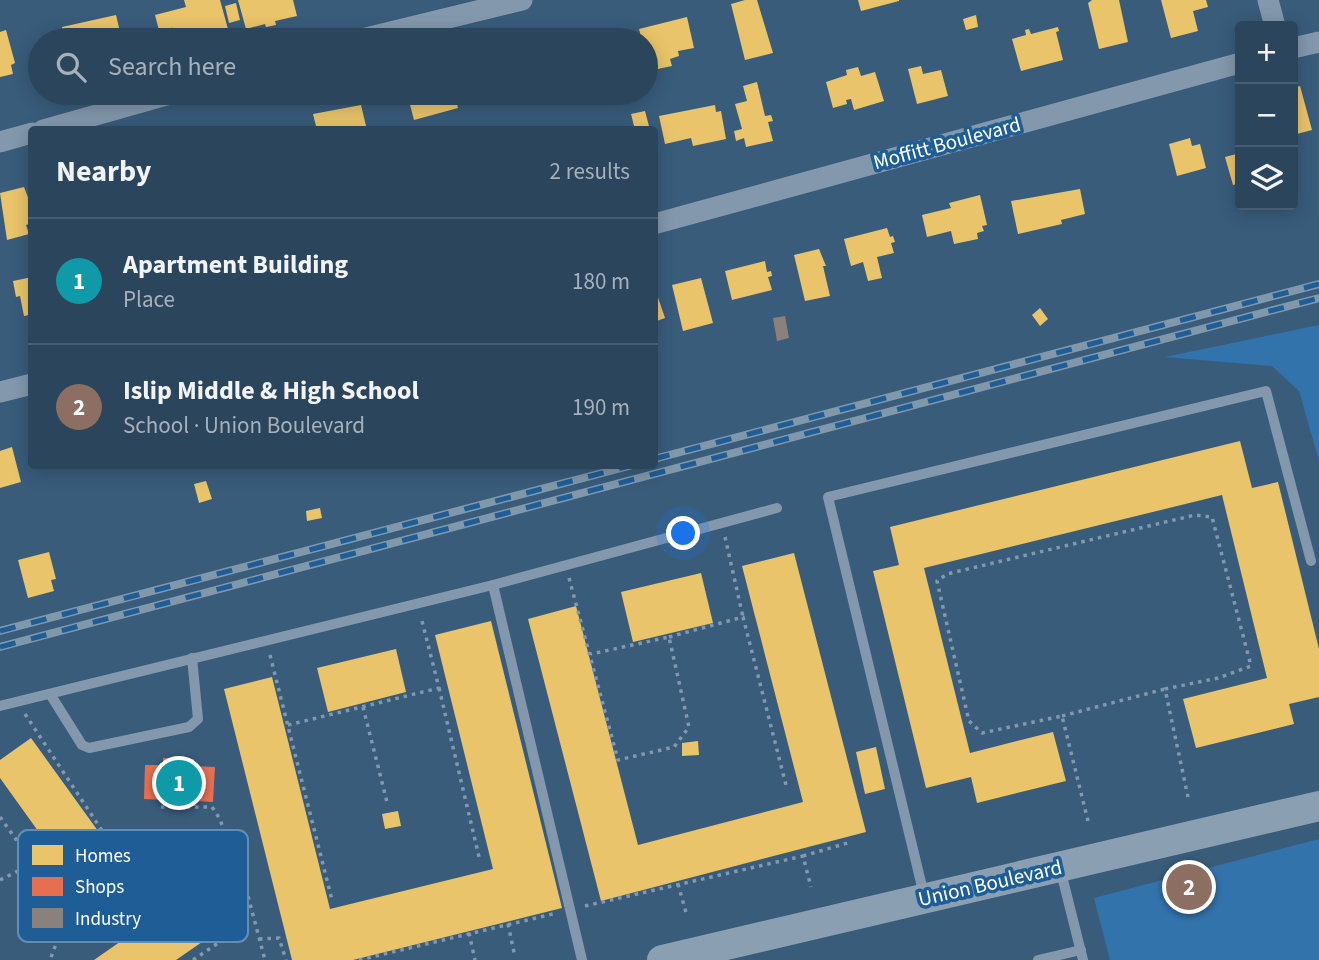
<!DOCTYPE html>
<html lang="en">
<head>
<meta charset="utf-8">
<style>
	body { margin:0; font-family:"Source Sans 3",sans-serif; background:#334c62; color:#f1f3f6 }
	.controls { position:absolute; right:21px; top:21px; display:grid; overflow:hidden; border-radius:7px; box-shadow:0 4px 18px #0003 }
	.controls button { width:63px; height:63px; display:grid; place-items:center; padding:0; border:0; border-bottom:2px solid #475d72; background:#2b455c; color:#f1f3f6; font:35px sans-serif }
	.you { position:absolute; left:684px; top:534px; width:24px; height:24px; margin:-18px; border:5px solid #fff; border-radius:50%; background:#1a73e8; box-shadow:0 0 0 10px #1a73e833 }
	.badge { display:grid; place-items:center; width:46px; height:46px; border-radius:50%; background:#8c9099; color:#fff; font-size:23px; font-weight:700 }
	.pin { position:absolute; translate:-50% -50%; border:4px solid #fff; box-shadow:0 2px 7px #0006 }
	.list { margin:0; padding:0; list-style:none }
	h2 { display:flex; justify-content:space-between; align-items:center; height:91px; margin:0; padding:0 28px; font-size:30px }
	h2 small { font-size:23px; font-weight:400; color:#a6b1bb }
	.list li { display:grid; grid-template-columns:46px 1fr auto; gap:21px; align-items:center; box-sizing:border-box; height:126px; padding:0 28px; border-top:2px solid #475d72 }
	.list b { display:block; font-size:26px; white-space:nowrap }
	.list p { margin:0; font-size:23px; white-space:nowrap; color:#a6b1bb }
	.list em { font-size:23px; font-style:normal; color:#a6b1bb }
	.icon { flex:none; width:38px; height:38px; fill:none; stroke:currentColor; stroke-width:2; stroke-linecap:round; stroke-linejoin:round }
	.map { position:relative; flex:none; width:1319px; height:960px; overflow:hidden }
	.search { position:absolute; background:#2b455c; box-shadow:0 4px 18px #0003; left:28px; top:28px; width:630px; height:77px; display:flex; align-items:center; gap:18px; box-sizing:border-box; padding:0 24px; border-radius:38px; color:#a6b1bb; font-size:26px }
	.panel { position:absolute; background:#2b455c; box-shadow:0 4px 18px #0003; left:28px; top:126px; width:630px; height:343px; border-radius:7px }
	.map>svg:first-child { display:block }
	.green { fill:#3373ac }
	.homes { fill:#e9c46a }
	.shops { fill:#e76f51 }
	.industry { fill:#8a817c }
	.lines { fill:none; stroke-linecap:round; stroke-linejoin:round }
	.path { stroke:#8398ad; stroke-width:3.5; stroke-dasharray:3.5 5; stroke-linecap:butt }
	.service { stroke:#8398ad; stroke-width:10 }
	.minor { stroke:#8398ad; stroke-width:21 }
	.secondary { stroke:#8aa0b2; stroke-width:30 }
	.rail-casing { stroke:#8198ab; stroke-width:8 }
	.rail { stroke:#1e5d96; stroke-width:5; stroke-dasharray:16; stroke-linecap:butt }
	.labels { text-anchor:middle; stroke-width:7; stroke-linejoin:round; paint-order:stroke }
	.street-label { font-size:21px; fill:#fff; stroke:#1e5d96 }
	.key { fill:#1e5d96; stroke:#628eb6; stroke-width:2 }
	.key-label { font-size:19px; fill:#fff }
</style>
</head>
<body>
<div class="map">
<svg width="1319" height="960" viewBox="0 0 1319 960">
	<rect width="100%" height="100%" fill="#395c7b"/>
	<g class="green">
		<path d="M1319 325V461L1299 391 1272 366 1165 357Z"/>
		<path d="M1319 839V960H1110L1094 898Z"/>
	</g>
	<g class="homes">
		<path d="M184 0H220L228 29 203 40H176L172 27 171 31 160 34 155 15 186 7Z"/>
		<path d="M238 0H293L297 16 275 21 276 25 266 27 265 24 246 29Z"/>
		<path d="M745 0H757L773 53 745 60 731 4Z"/>
		<path d="M858 0H899V1L861 11Z"/>
		<path d="M1092 0H1119L1128 42 1099 49 1088 3Z"/>
		<path d="M1161 0H1206L1208 7 1193 11 1198 31 1171 38Z"/>
		<path d="M236 3 240 20 229 23 225 6Z"/>
		<path d="M116 15 122 40H65L62 27Z"/>
		<path d="M976 15 978 27 966 30 963 19Z"/>
		<path d="M687 17 694 48 678 51 679 56 670 59 672 66 653 70 650 60H647L646 57V40H642L639 29Z"/>
		<path d="M1058 27 1059 31 1056 32 1063 60 1021 71 1012 39 1026 35 1025 30 1029 29 1031 34Z"/>
		<path d="M6 30 15 63 11 65 13 74 0 77V32Z"/>
		<path d="M921 66 923 74 941 70 948 96 917 104 908 69Z"/>
		<path d="M858 67 861 76 875 72 884 101 854 110 851 99 846 100 847 104 833 108 826 82 847 75 846 70Z"/>
		<path d="M757 82 765 116 771 115 773 121 768 122 773 141 746 147 744 138 736 141 734 131 742 129 735 104 747 101 743 86Z"/>
		<path d="M1300 86 1312 130 1293 135V88Z"/>
		<path d="M407 93H454L458 108 414 120Z"/>
		<path d="M361 105 367 130H317L313 114Z"/>
		<path d="M715 105 716 112 721 111 726 139 693 146 691 138 665 144 659 116Z"/>
		<path d="M645 111 650 130H624L634 126 631 114Z"/>
		<path d="M1190 138 1192 146 1200 144 1206 168 1177 176 1169 144Z"/>
		<path d="M1240 153V183L1233 185 1225 157Z"/>
		<path d="M24 187 32 208V223L26 225 29 234 7 240 0 193Z"/>
		<path d="M1080 189 1085 214 1061 220 1062 224 1018 234 1011 201Z"/>
		<path d="M980 195 987 225 982 226 984 231 977 233 978 239 954 244 951 231 927 237 922 215 951 208 949 203Z"/>
		<path d="M887 228 890 237 893 236 895 242 891 243 894 253 877 257 882 278 868 281 863 262 851 266 844 239Z"/>
		<path d="M819 249 826 266H823L830 296 805 301 794 255Z"/>
		<path d="M765 261 767 272 771 271 772 276 768 277 772 290 732 300 725 271Z"/>
		<path d="M32 277V321H30L29 315 24 316 20 296 16 297 13 281Z"/>
		<path d="M701 278 713 323 683 331 672 285Z"/>
		<path d="M654 286 665 318 654 322Z"/>
		<path d="M1040 308 1048 319 1040 326 1032 315Z"/>
		<path d="M1240 441 1252 488 1278 482 1319 649V697L1289 704 1294 724 1196 748 1183 699 1267 678 1222 495 924 568 970 753 1053 732 1066 781 977 803 971 777 926 788 873 571 899 565 890 527Z"/>
		<path d="M12 447 21 482 0 488V451Z"/>
		<path d="M206 481 212 499 199 503 194 484Z"/>
		<path d="M320 508 322 518 307 521 306 511Z"/>
		<path d="M49 552 56 579 51 580 54 591 28 598 18 560Z"/>
		<path d="M794 553 866 832 601 901 528 619 576 606 638 845 803 802 742 566Z"/>
		<path d="M701 573 713 623 633 642 621 592Z"/>
		<path d="M491 621 562 908 353 960H292L224 689 272 677 330 909 493 869 435 635Z"/>
		<path d="M396 649 406 692 328 712 317 668Z"/>
		<path d="M31 738 124 867 84 895 0 778V760Z"/>
		<path d="M698 741 699 755 682 756V743Z"/>
		<path d="M876 747 885 789 865 794 856 752Z"/>
		<path d="M398 811 401 826 385 829 382 814Z"/>
		<path d="M204 883 231 922 176 960H94Z"/>
	</g>
	<path class="shops" d="M163 758 194 759V766L215 767 213 802 196 801 195 806 164 804V800L144 799 145 765H163Z"/>
	<path class="industry" d="M785 316 789 338 777 341 773 318Z"/>
	<g class="lines">
		<g class="path">
			<path d="M725 537 743 617"/>
			<path d="M569 578 618 760 674 747 689 727 669 637 591 654"/>
			<path d="M669 637 743 617 787 789"/>
			<path d="M270 655 332 900"/>
			<path d="M439 688 480 861"/>
			<path d="M363 707 387 802"/>
			<path d="M25 714 130 873"/>
			<path d="M1062 716 1165 689"/>
			<path d="M288 725 439 688 421 617"/>
			<path d="M161 807H212C224 823 227 837 225 857L240 866 265 960"/>
			<path d="M0 817 68 912 50 960"/>
			<path d="M1088 821 1062 716 982 733 969 721 937 581 947 574 1195 515 1212 517 1251 666 1218 678 1165 689 1188 797"/>
			<path d="M144 851C156 894 203 887 225 857"/>
			<path d="M803 856 851 842"/>
			<path d="M0 880 32 864"/>
			<path d="M678 884 687 916"/>
			<path d="M585 906 803 856 811 887"/>
			<path d="M68 912 148 862"/>
			<path d="M508 924 515 957"/>
			<path d="M469 933 475 960"/>
			<path d="M259 939 279 938 286 960"/>
			<path d="M193 960 239 929 240 922 205 875"/>
			<path d="M359 960 557 913"/>
		</g>
		<g class="service">
			<path d="M493 585 582 960"/>
			<path d="M50 694 82 745 89 748 189 727 198 719 192 658"/>
			<path d="M0 706 493 585 777 508"/>
			<path d="M1060 868 1083 960"/>
			<path d="M924 895 828 497 1266 391 1311 561"/>
			<path d="M1038 960 1081 950"/>
		</g>
		<g class="minor">
			<path d="M1268 0 1275 26"/>
			<path d="M366 38 522 0"/>
			<path d="M1293 48 1319 42"/>
			<path d="M43 130 174 93"/>
			<path d="M0 142 32 133"/>
			<path d="M654 224 1240 63"/>
			<path d="M0 392 32 384"/>
		</g>
		<path class="secondary" d="M662 960 1319 806"/>
		<g class="rail-casing">
			<g id="rail">
				<path d="M654 459 1319 284"/>
				<path d="M0 631 629 466"/>
				<path d="M0 647 1319 298"/>
			</g>
		</g>
		<use href="#rail" class="rail"/>
	</g>
	<g class="labels">
		<g class="street-label">
			<text transform="translate(947 143) rotate(-15)" y="7">Moffitt Boulevard</text>
			<text transform="translate(990 883) rotate(-13)" y="7">Union Boulevard</text>
		</g>
	</g>
	<rect x="18" y="830" width="230" height="112" rx="10" class="key"/>
	<rect x="32" y="845" width="31" height="20" fill="#e9c46a"/>
	<rect x="32" y="877" width="31" height="19" fill="#e76f51"/>
	<rect x="32" y="908" width="31" height="20" fill="#8a817c"/>
	<g class="key-label">
		<text x="75" y="862">Homes</text>
		<text x="75" y="893">Shops</text>
		<text x="75" y="925">Industry</text>
	</g>
</svg>
<div class="controls">
<button>+</button>
<button>−</button>
<button><svg class="icon" aria-label="layers" viewBox="0 0 24 24"><path d="M12 4l9 5-9 5-9-5zM3 14l9 5 9-5"/></svg></button>
</div>
<div class="you"></div>
<div class="pin badge" style="left:179px;top:783px;background:#0f9aa8">1</div>
<div class="pin badge" style="left:1189px;top:887px;background:#8d6e63">2</div>
<div class="search"><svg class="icon" aria-label="search" viewBox="0 0 24 24"><circle cx="10" cy="10" r="6"/><path d="M15 15l6 6"/></svg>Search here</div>
<section class="panel">
<h2>Nearby<small>2 results</small></h2>
<ul class="list">
<li><span class="badge" style="background:#0f9aa8">1</span><div><b>Apartment Building</b><p>Place</p></div><em>180 m</em></li>
<li><span class="badge" style="background:#8d6e63">2</span><div><b>Islip Middle &amp; High School</b><p>School · Union Boulevard</p></div><em>190 m</em></li>
</ul>
</section>
</div>
</body>
</html>
